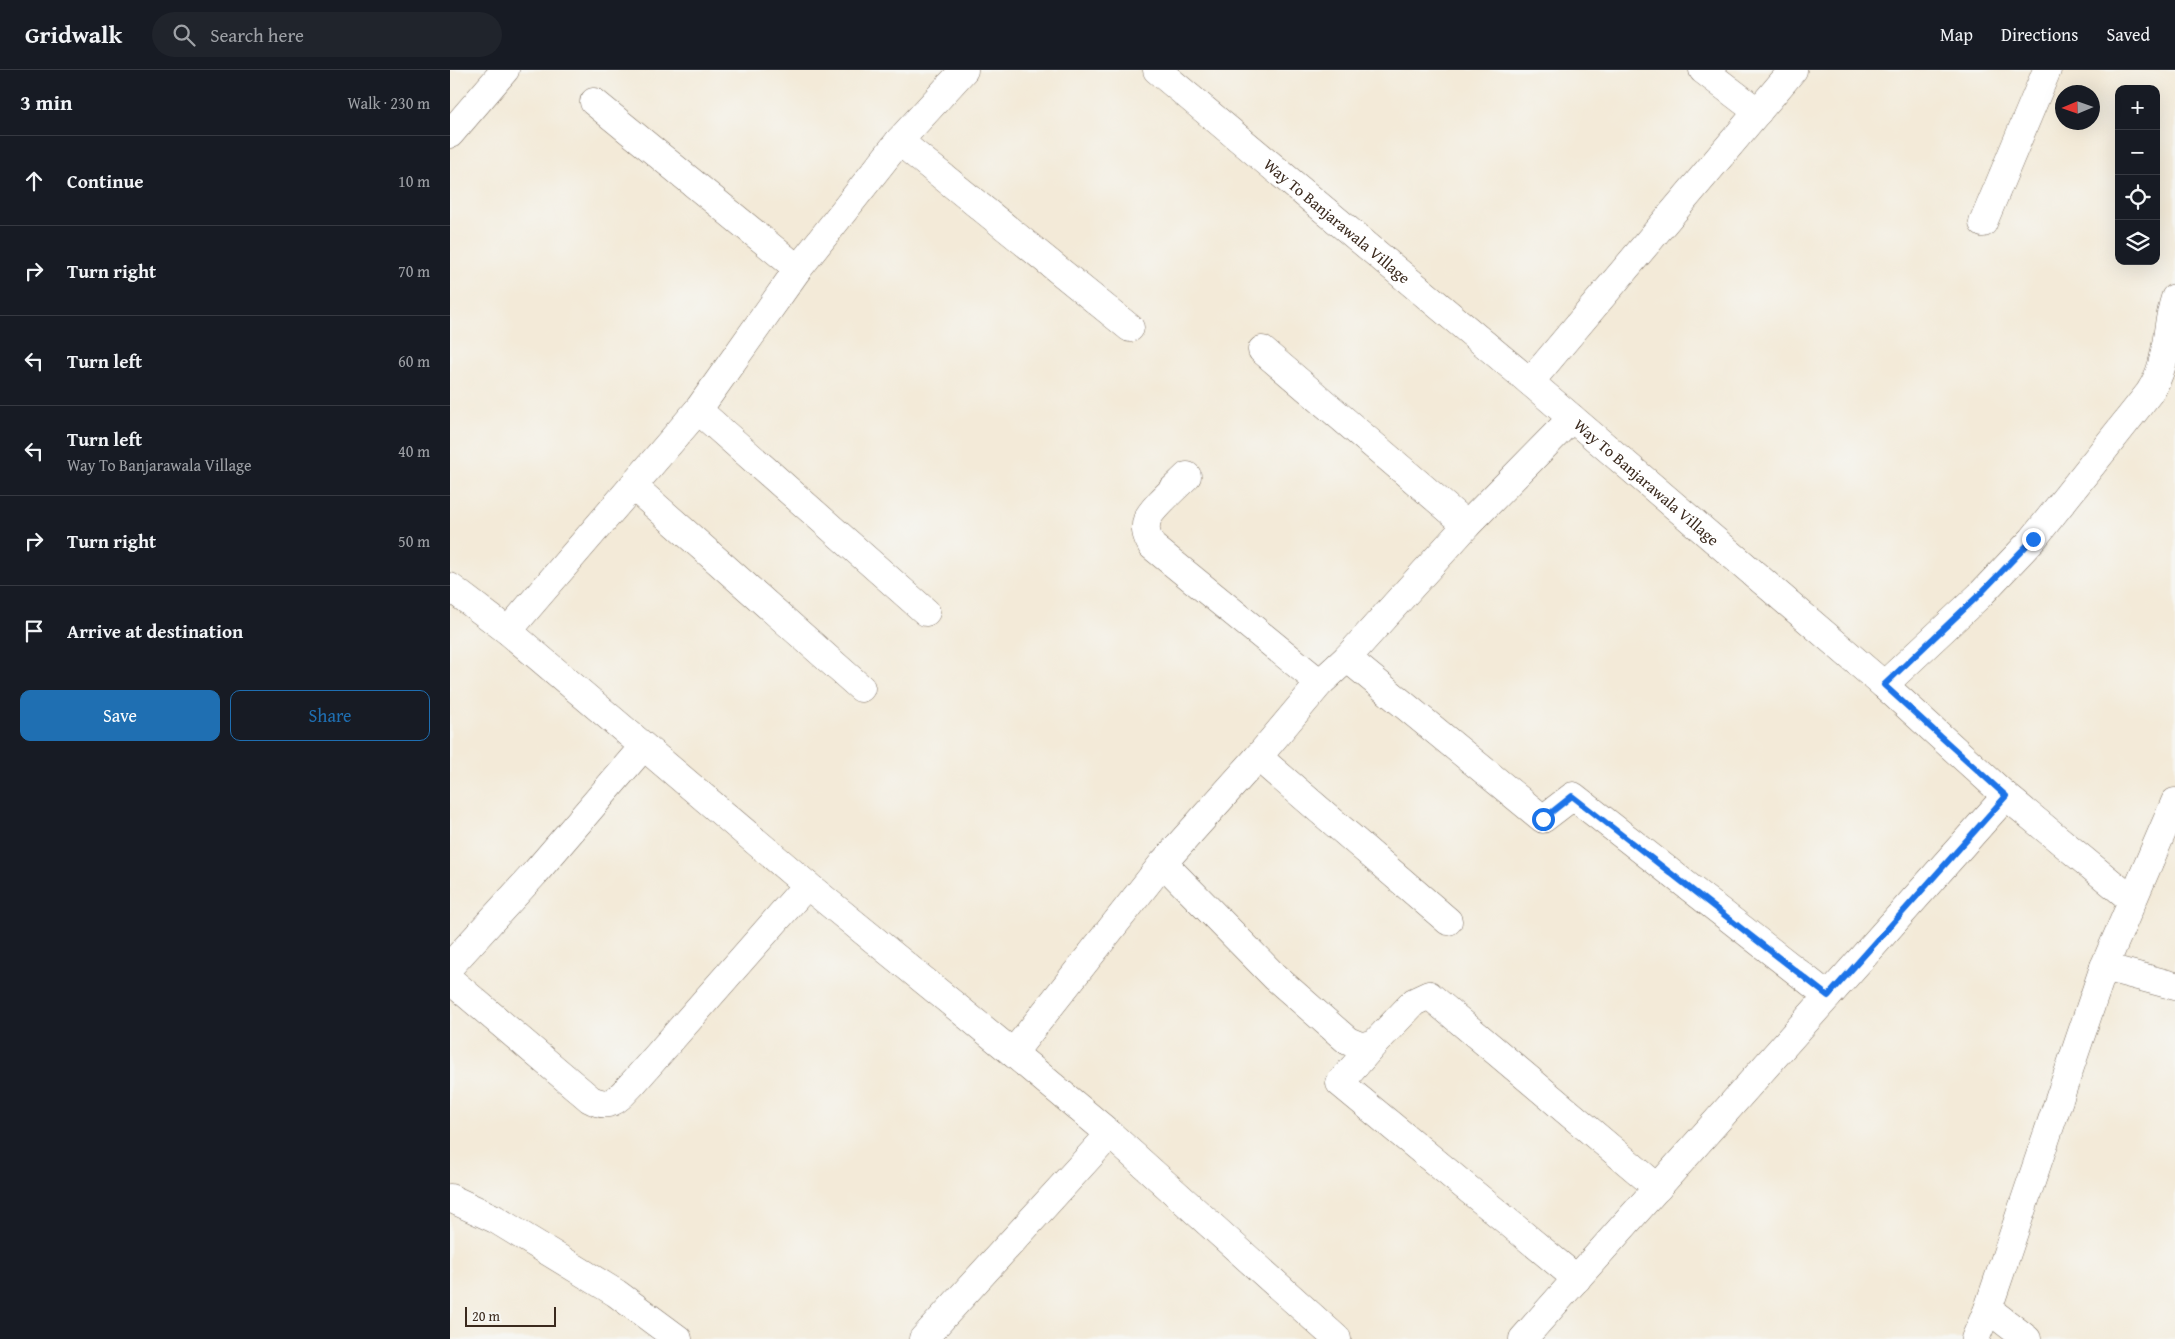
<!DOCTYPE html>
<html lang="en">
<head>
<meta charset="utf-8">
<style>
	body { margin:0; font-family:"Gentium Book Plus",serif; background:#20242c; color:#f1f3f6 }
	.controls { position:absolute; right:15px; top:15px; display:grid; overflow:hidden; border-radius:10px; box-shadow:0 5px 20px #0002 }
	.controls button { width:45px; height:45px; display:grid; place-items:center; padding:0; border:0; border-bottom:1px solid #363941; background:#171b24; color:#f1f3f6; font:25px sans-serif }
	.compass { position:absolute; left:1605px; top:15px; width:45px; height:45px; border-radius:50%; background:#171b24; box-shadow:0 5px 20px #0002; rotate:268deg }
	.scale { position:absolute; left:15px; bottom:12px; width:91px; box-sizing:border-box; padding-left:5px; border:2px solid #3b2a1e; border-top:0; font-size:14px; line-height:18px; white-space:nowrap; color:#3b2a1e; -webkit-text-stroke:4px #f6f6f2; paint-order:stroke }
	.stop { position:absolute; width:15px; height:15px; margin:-11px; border:4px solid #1a73e8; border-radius:50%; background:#fff }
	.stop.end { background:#1a73e8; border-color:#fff; box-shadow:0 1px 5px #0008 }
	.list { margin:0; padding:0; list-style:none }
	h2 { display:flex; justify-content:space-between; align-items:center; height:65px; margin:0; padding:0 20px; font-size:21px }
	h2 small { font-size:16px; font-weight:400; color:#9ea1a6 }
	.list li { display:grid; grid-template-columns:32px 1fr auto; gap:15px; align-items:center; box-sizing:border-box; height:90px; padding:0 20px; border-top:1px solid #363941 }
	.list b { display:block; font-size:19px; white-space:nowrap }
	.list p { margin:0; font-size:16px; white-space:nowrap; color:#9ea1a6 }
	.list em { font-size:16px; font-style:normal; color:#9ea1a6 }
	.actions { display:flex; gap:10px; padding:15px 20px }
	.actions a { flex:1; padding:11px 0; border:1px solid #1f6fb2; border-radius:10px; text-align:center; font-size:18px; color:#1f6fb2 }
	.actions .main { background:#1f6fb2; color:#fff }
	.icon { flex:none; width:28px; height:28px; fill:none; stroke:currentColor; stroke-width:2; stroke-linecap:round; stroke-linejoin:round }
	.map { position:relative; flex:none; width:1725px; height:1269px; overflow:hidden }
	header { display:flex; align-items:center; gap:30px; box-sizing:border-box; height:70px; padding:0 25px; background:#171b24; border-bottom:1px solid #363941 }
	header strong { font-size:24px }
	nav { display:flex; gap:28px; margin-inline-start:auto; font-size:18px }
	.search { width:350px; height:45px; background:#20242c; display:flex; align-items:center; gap:12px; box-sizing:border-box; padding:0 18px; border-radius:28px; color:#9ea1a6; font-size:19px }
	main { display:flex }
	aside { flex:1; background:#171b24 }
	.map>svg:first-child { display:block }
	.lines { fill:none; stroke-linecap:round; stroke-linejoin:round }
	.street-casing { stroke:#7b6d5f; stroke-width:29 }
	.street { stroke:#fff; stroke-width:28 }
	.route { stroke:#1a73e8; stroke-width:6 }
	.labels { text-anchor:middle; stroke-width:4; stroke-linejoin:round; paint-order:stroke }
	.street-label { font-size:16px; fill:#3b2a1e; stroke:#f6f6f2 }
</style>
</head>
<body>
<header>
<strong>Gridwalk</strong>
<div class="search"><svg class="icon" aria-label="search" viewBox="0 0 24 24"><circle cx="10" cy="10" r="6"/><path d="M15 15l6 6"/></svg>Search here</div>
<nav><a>Map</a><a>Directions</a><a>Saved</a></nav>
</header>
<main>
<aside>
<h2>3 min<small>Walk · 230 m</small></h2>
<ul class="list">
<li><svg class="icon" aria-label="ahead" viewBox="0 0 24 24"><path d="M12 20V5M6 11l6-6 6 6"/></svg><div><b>Continue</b></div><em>10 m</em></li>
<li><svg class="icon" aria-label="right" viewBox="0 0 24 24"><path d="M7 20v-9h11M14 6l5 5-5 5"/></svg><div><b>Turn right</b></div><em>70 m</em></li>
<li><svg class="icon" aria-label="left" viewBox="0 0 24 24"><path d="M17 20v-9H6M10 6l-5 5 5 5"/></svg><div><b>Turn left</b></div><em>60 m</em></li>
<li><svg class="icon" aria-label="left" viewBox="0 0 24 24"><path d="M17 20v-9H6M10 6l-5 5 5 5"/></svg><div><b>Turn left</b><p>Way To Banjarawala Village</p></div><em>40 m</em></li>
<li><svg class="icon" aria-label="right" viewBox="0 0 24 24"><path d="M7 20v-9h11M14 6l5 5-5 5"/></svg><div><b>Turn right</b></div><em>50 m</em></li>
<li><svg class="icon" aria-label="arrive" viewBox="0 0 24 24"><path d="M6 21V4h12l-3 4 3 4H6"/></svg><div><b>Arrive at destination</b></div></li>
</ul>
<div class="actions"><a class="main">Save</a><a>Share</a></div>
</aside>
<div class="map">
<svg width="1725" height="1269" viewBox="0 0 1725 1269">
	<rect width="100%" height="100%" fill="#f6f6f2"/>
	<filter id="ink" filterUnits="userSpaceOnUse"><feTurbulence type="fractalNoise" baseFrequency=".02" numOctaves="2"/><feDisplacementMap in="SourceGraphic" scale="10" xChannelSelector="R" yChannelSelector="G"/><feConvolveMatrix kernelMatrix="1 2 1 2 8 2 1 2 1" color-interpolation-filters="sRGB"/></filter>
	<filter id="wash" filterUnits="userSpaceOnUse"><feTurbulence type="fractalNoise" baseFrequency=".0096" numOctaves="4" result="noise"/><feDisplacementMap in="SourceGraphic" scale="20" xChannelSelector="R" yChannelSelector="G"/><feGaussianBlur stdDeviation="1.12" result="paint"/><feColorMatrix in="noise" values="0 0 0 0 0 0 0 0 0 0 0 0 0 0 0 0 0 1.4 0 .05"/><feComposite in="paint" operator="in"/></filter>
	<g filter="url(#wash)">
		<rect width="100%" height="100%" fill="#f3ead8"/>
	</g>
	<g filter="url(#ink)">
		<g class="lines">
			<g class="street-casing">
				<g id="street">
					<path id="s1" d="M707 0 1080 312 1434 615 1556 726 1682 830"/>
					<path d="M1253 0 1308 42"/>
					<path d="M144 32 348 199"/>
					<path d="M0 64 55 0"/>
					<path d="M449 71 680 258"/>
					<path d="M1533 153 1597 0"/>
					<path d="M812 280 1017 455"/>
					<path d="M1080 312 1343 0"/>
					<path d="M248 340 476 542"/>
					<path d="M737 406C728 415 700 440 697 450 694 460 697 467 702 476L870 613"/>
					<path d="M183 416 411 618"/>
					<path d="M0 517 58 561 357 815 563 983 713 793 808 687 870 613 897 588 1017 455 1122 348"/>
					<path d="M58 561 248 340 348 199 449 71 514 0"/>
					<path d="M897 588 1093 749 1123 726 1378 926"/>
					<path d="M1434 615 1530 525 1583 469 1699 323C1720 292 1714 262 1725 228"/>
					<path d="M808 687 998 851"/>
					<path d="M713 793 825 907 898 971 910 976 924 974 964 932 979 925 1208 1118"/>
					<path d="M0 896 85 803 193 677"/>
					<path d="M1654 897 1725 916"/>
					<path d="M0 910 140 1029C162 1041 169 1027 184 1012L357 815"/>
					<path d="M924 974 890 1013 1127 1209"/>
					<path d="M563 983 660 1064 887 1269"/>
					<path d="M0 1128 45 1149 166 1223 228 1269"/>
					<path d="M1538 1239 1577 1269"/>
					<path d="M473 1269 660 1064"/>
					<path d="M1073 1269 1556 726"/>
					<path d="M1525 1269 1538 1239 1654 897 1725 732"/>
				</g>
			</g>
			<use href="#street" class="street"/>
		</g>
	</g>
	<g class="lines" filter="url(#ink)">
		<path class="route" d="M1093 749 1122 726 1378 926 1556 726 1434 615 1530 524 1583 469"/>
	</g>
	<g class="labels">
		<g class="street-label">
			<text dy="6" stroke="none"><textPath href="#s1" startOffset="235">Way To Banjarawala Village</textPath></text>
			<text dy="6" stroke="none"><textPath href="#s1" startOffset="640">Way To Banjarawala Village</textPath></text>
		</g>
	</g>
</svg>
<div class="controls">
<button>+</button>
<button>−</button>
<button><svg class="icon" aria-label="locate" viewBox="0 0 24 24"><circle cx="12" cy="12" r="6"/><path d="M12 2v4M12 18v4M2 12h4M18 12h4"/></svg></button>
<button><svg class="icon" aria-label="layers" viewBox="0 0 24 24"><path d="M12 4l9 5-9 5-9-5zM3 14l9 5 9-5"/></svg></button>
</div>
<svg class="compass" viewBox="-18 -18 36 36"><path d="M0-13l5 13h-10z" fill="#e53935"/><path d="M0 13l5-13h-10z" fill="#9ea1a6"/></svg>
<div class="scale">20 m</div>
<div class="stop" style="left:1093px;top:749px"></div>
<div class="stop end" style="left:1583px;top:469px"></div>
</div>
</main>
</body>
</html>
